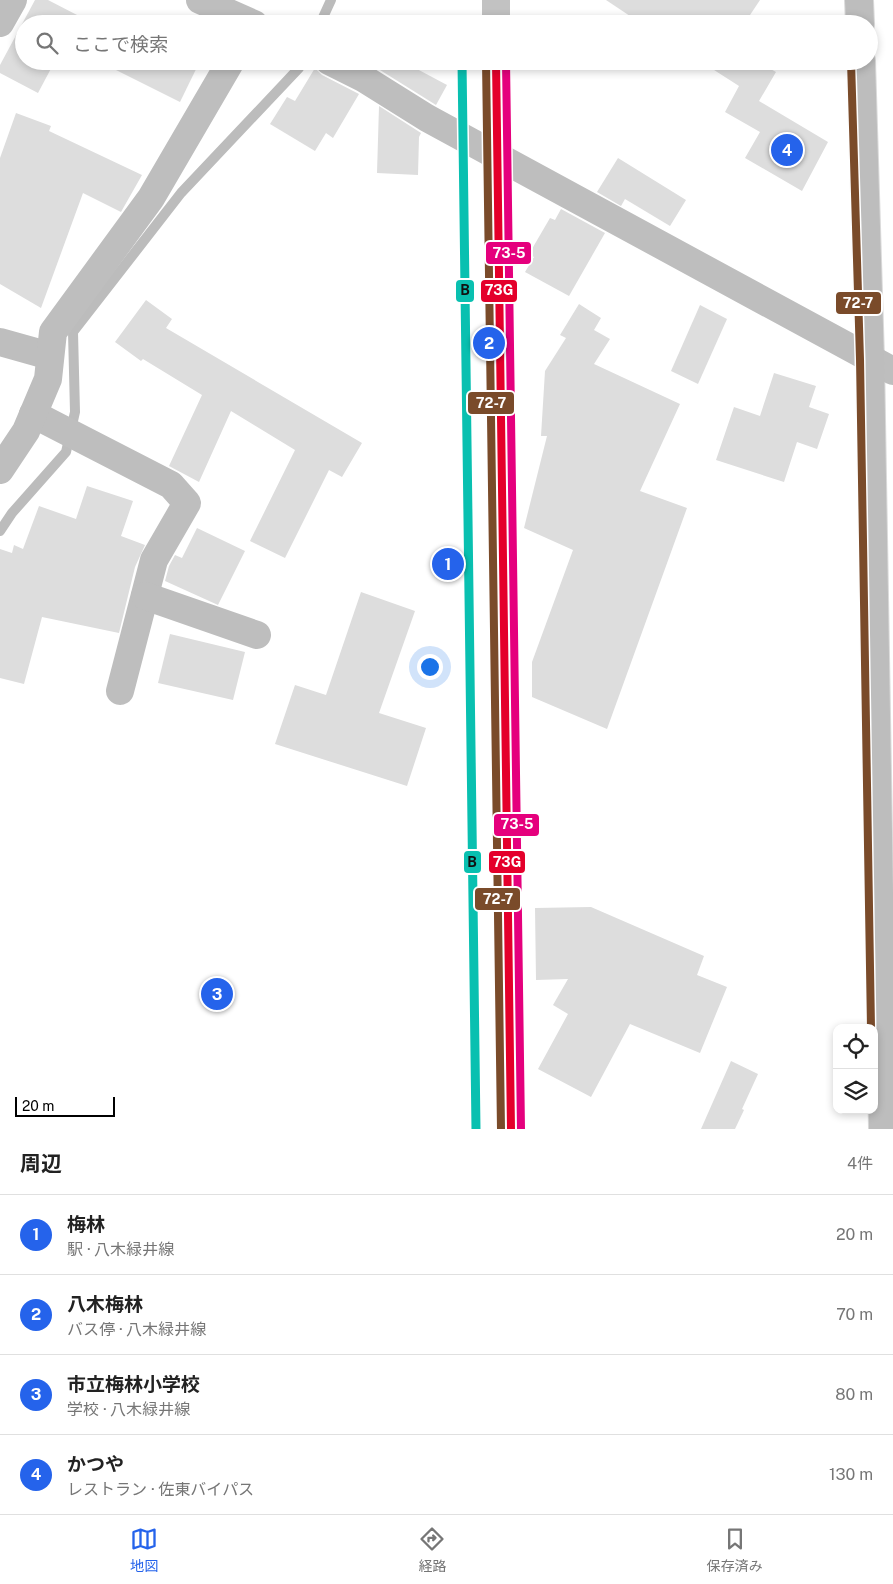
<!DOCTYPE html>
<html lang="ja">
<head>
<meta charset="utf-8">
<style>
	body { margin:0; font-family:"Public Sans","Noto Sans JP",sans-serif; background:#f2f2f2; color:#222 }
	.controls { position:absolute; right:15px; bottom:15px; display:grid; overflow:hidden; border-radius:10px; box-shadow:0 2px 8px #0003 }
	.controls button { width:45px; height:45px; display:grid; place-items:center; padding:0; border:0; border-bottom:1px solid #e0e0e0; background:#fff; color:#222; font:25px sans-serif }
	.scale { position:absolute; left:15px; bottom:12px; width:100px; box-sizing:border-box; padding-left:5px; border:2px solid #000; border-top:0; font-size:14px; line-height:18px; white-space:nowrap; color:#000; -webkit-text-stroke:4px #fff; paint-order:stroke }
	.you { position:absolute; left:429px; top:666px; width:18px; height:18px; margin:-12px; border:4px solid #fff; border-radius:50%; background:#1a73e8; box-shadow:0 0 0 8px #1a73e833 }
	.badge { display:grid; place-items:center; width:32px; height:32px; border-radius:50%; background:#2563eb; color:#fff; font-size:16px; font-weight:700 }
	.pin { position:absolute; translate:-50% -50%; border:2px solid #fff; box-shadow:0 1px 5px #0006 }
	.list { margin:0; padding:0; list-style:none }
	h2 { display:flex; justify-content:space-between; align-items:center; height:65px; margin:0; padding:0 20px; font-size:21px }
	h2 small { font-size:16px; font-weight:400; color:#767676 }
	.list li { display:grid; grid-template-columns:32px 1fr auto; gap:15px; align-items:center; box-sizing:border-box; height:80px; padding:0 20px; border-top:1px solid #e0e0e0 }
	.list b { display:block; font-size:19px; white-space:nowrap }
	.list p { margin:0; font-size:16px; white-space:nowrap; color:#767676 }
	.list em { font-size:16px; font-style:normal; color:#767676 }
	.icon { flex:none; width:28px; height:28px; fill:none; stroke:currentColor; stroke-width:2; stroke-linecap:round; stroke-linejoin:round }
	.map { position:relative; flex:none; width:893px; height:1129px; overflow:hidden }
	.search { position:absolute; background:#fff; box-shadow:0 2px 8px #0003; left:15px; right:15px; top:15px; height:55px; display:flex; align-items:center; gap:12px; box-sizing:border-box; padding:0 18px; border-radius:28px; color:#767676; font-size:19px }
	.sheet { height:385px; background:#fff }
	nav { display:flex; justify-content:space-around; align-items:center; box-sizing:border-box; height:70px; border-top:1px solid #e0e0e0; background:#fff; font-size:14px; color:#767676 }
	nav a { display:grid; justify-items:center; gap:2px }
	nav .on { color:#2563eb }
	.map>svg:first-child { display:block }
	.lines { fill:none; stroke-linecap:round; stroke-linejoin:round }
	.stream { stroke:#bcbcbc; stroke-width:10 }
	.building { fill:#ddd }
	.highway-casing { stroke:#dbdbdb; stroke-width:30 }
	.street { stroke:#bebebe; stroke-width:28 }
	.secondary { stroke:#c2c2c2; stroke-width:28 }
	.highway { stroke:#bdbdbd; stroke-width:28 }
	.bus-1-casing { stroke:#fff; stroke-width:11 }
	.bus-2-casing { stroke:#fff; stroke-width:11 }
	.bus-3-casing { stroke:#fff; stroke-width:11 }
	.bus-1 { stroke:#e4002b; stroke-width:8 }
	.bus-2 { stroke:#7a4b2a; stroke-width:8 }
	.bus-3 { stroke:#e5007d; stroke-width:8 }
	.rail-1-casing { stroke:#fff; stroke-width:12 }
	.rail-1 { stroke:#09c0b0; stroke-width:9 }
	.line-badge { stroke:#fff; stroke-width:2 }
	.badge-label { font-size:14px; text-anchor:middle; font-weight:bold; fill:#fff }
	.pale-badge-label { font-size:14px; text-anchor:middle; font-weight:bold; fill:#111 }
</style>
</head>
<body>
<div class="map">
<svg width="893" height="1129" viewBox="0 0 893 1129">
	<rect width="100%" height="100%" fill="#fff"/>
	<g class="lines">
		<g class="stream">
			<path d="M320 24 331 0"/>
			<path d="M0 531 12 513 66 452 75 412 73 332 181 193 299 68 302 61"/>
		</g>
	</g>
	<g class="building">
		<path d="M35 0H48L79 16 75 24H24V61H55L38 93 0 73V65Z"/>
		<path d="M606 0H760L744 24H642Z"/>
		<path d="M98 61H200L180 102Z"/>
		<path d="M381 61H402L447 85 436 105 380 70Z"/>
		<path d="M700 61H756L776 72 759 101 828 142 802 191 745 158 760 132 725 112 739 86Z"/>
		<path d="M315 68 322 75 359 94 333 138 326 133 315 151 270 124 287 97 295 101Z"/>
		<path d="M379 106 421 133 419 137 418 175 377 173Z"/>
		<path d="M16 113 51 126 49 131 142 175 121 212 83 193 41 308 0 284V158Z"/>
		<path d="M618 158 686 200 670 226 625 199 621 206 597 192Z"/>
		<path d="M561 209 605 233 569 296 525 272 534 257 529 254 550 218 555 220Z"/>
		<path d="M146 300 172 319 166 328 362 443 342 477 329 470 285 558 250 541 295 450 231 411 199 482 169 466 202 395 143 359 141 361 115 342Z"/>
		<path d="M579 304 601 318 594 330 610 339 594 364 680 404 640 491 687 508 607 729 532 697V662L573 550 524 528 547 436H541L545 371 566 338 560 335Z"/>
		<path d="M700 305 727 319 698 384 671 371Z"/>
		<path d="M774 373 816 386 809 407 829 414 817 449 797 442 784 482 716 460 734 407 760 416Z"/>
		<path d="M87 486 133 501 121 536 145 545 135 567 119 633 42 617 24 684 0 678V549L12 553 14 545 23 549 39 506 76 519Z"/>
		<path d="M197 528 245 551 218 605 165 581 169 566 175 555 182 558Z"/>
		<path d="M361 592 415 611 379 713 426 728 407 786 275 744 295 685 326 695Z"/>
		<path d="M170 634 245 652 233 700 158 683Z"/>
		<path d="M591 907 704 956 697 975 727 987 700 1053 630 1024 591 1097 538 1069 568 1014 553 1005 568 979 536 980 535 908Z"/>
		<path d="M731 1061 758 1074 742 1109 744 1110 735 1129H701Z"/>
	</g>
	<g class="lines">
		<g class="highway-casing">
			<g id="highway">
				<path d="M859 0 860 24"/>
				<path d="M861 61 870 359 883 1129"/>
			</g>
		</g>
		<g class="street">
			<path d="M200 0 254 24"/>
			<path d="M0 23 13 0"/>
			<path d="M329 61 363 78 427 118 893 371"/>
			<path d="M0 342 50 356"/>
			<path d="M33 414 171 485 187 503 154 560 120 691"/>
			<path d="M0 470 26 431 48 379 53 332 151 198 231 61"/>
			<path d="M145 596 257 635"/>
		</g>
		<g class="secondary">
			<path d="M496 0V24"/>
			<path d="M496 61 511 1129"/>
		</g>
		<use href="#highway" class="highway"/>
		<g class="bus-1-casing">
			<path id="bus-1" d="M496 61 511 1129"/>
		</g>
		<g class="bus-2-casing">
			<g id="bus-2">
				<path d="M486 61 501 1129"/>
				<path d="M851 61 860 359 871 1028"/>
			</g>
		</g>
		<g class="bus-3-casing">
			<path id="bus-3" d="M506 61 521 1129"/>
		</g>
		<use href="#bus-1" class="bus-1"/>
		<use href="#bus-2" class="bus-2"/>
		<use href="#bus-3" class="bus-3"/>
		<g class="rail-1-casing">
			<path id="rail-1" d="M462 61 476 1129"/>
		</g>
		<use href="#rail-1" class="rail-1"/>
	</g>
	<g class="line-badge">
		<rect x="485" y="241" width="47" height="24" rx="5" fill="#e5007d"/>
		<rect x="455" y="279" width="20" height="24" rx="5" fill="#09c0b0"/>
		<rect x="480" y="279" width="38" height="24" rx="5" fill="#e4002b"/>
		<rect x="835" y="291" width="47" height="24" rx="5" fill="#7a4b2a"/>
		<rect x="467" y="391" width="48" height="24" rx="5" fill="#7a4b2a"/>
		<rect x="493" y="813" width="47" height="24" rx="5" fill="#e5007d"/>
		<rect x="488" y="850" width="38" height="24" rx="5" fill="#e4002b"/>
		<rect x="463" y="850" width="19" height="24" rx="5" fill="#09c0b0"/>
		<rect x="474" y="887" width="47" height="24" rx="5" fill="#7a4b2a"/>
	</g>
	<g class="badge-label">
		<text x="509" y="258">73-5</text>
		<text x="499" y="295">73G</text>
		<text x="858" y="308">72-7</text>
		<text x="491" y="408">72-7</text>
		<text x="517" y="829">73-5</text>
		<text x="507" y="867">73G</text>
		<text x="498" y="904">72-7</text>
	</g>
	<g class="pale-badge-label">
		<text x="465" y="295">B</text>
		<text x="472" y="867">B</text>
	</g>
</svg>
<div class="controls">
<button><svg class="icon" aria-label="locate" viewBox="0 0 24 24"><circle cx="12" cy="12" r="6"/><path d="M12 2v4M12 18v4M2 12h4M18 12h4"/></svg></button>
<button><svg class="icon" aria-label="layers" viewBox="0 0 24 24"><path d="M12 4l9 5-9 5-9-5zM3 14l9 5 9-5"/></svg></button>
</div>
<div class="scale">20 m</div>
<div class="you"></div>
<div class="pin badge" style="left:448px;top:564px">1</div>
<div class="pin badge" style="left:489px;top:343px">2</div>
<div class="pin badge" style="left:217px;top:994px">3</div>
<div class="pin badge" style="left:787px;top:150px">4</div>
<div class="search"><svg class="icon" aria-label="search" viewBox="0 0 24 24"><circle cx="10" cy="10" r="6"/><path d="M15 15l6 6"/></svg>ここで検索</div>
</div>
<section class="sheet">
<h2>周辺<small>4件</small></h2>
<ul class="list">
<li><span class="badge">1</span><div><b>梅林</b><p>駅 · 八木緑井線</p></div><em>20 m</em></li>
<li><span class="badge">2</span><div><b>八木梅林</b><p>バス停 · 八木緑井線</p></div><em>70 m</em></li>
<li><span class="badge">3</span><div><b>市立梅林小学校</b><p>学校 · 八木緑井線</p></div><em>80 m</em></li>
<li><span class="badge">4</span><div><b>かつや</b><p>レストラン · 佐東バイパス</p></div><em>130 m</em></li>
</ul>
</section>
<nav>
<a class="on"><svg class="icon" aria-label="map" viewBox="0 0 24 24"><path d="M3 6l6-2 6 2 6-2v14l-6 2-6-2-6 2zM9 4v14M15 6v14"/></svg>地図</a>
<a><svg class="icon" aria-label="directions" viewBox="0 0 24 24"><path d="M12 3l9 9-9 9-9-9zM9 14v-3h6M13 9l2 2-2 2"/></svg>経路</a>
<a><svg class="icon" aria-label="saved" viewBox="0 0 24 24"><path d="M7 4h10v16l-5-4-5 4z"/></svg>保存済み</a>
</nav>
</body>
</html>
